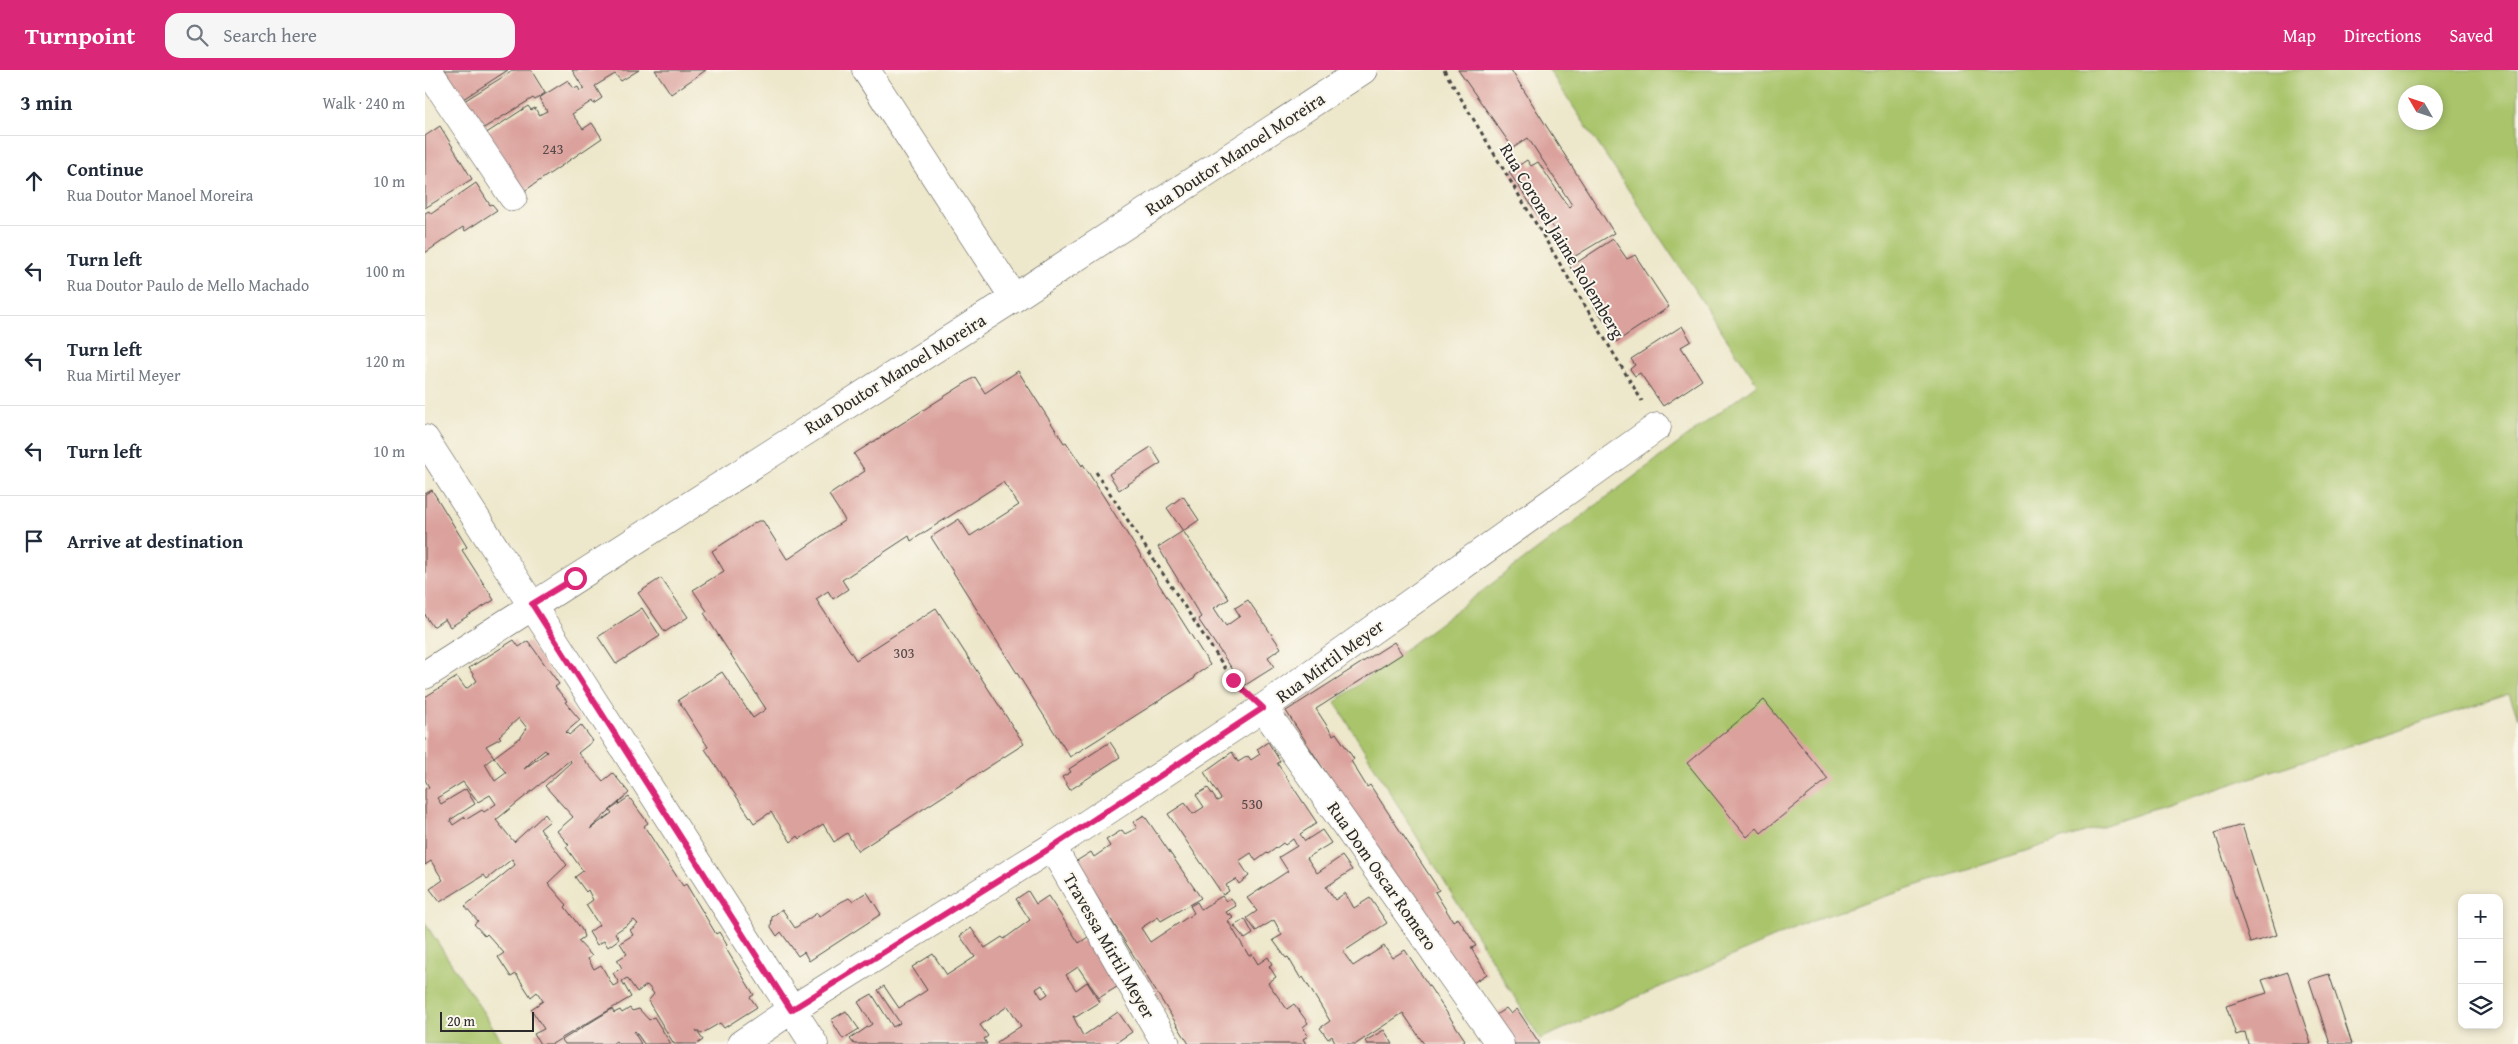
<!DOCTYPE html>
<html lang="en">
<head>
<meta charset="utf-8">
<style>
	body { margin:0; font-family:"Gentium Book Plus",serif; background:#f6f6f7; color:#1f2937 }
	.controls { position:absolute; right:15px; bottom:15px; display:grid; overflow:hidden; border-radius:10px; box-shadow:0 2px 8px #0003 }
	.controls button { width:45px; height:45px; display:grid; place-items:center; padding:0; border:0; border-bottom:1px solid #e0e1e3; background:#fff; color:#1f2937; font:25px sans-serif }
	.compass { position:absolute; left:1973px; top:15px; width:45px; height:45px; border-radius:50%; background:#fff; box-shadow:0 2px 8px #0003; rotate:309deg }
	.scale { position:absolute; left:15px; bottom:12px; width:94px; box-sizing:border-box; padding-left:5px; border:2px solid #2b2b2b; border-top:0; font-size:14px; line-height:18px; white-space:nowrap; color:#2b2b2b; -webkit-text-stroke:4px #fbf7ec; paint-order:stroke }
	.stop { position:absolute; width:15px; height:15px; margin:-11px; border:4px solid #db2777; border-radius:50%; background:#fff }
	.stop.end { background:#db2777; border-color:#fff; box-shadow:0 1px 5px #0008 }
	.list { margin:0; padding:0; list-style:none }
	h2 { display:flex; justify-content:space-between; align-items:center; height:65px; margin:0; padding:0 20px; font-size:21px }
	h2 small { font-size:16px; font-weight:400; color:#747a83 }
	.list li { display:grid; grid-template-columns:32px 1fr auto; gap:15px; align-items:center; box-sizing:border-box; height:90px; padding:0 20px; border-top:1px solid #e0e1e3 }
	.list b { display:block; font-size:19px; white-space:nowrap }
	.list p { margin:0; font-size:16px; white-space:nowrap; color:#747a83 }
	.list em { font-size:16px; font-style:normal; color:#747a83 }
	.icon { flex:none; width:28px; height:28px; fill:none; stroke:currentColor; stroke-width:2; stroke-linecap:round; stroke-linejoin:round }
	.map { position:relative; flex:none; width:2093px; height:974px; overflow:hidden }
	header { display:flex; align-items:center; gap:30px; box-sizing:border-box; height:70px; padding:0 25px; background:#db2777; color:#fff }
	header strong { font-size:24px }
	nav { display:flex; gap:28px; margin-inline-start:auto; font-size:18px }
	.search { width:350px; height:45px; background:#f6f6f7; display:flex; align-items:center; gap:12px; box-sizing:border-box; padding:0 18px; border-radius:15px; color:#747a83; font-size:19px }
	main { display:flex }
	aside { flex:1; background:#fff }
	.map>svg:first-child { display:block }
	.grass { fill:#a9c46b; stroke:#6a784b; fill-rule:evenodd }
	.building { fill:#dba29d; fill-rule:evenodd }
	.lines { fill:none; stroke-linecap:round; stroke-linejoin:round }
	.minor-casing { stroke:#484743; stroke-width:29 }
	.path { stroke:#484743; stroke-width:3; stroke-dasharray:4 4; stroke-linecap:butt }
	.minor { stroke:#fff; stroke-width:28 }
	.route { stroke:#db2777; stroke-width:6 }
	.labels { text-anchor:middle; stroke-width:4; stroke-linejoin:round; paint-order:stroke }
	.number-label { font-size:15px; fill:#574948 }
	.street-label { font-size:18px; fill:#2b2b2b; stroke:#fbf7ec }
</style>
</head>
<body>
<header>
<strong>Turnpoint</strong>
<div class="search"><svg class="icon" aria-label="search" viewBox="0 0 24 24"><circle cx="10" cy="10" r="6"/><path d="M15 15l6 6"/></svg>Search here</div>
<nav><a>Map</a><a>Directions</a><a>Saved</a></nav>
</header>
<main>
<aside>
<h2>3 min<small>Walk · 240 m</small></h2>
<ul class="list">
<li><svg class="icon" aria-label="ahead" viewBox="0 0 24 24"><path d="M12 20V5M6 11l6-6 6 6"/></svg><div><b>Continue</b><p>Rua Doutor Manoel Moreira</p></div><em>10 m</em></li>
<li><svg class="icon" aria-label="left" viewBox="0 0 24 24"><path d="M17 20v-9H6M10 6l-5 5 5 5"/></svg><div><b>Turn left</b><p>Rua Doutor Paulo de Mello Machado</p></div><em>100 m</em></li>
<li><svg class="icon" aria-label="left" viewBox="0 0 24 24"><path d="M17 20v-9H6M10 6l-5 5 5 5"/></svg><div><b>Turn left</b><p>Rua Mirtil Meyer</p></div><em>120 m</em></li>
<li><svg class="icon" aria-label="left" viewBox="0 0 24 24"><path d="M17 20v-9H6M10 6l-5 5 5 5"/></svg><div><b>Turn left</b></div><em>10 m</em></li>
<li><svg class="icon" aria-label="arrive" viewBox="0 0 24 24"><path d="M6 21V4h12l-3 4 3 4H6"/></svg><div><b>Arrive at destination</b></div></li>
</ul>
</aside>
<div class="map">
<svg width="2093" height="974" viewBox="0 0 2093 974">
	<rect width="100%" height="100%" fill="#fbf7ec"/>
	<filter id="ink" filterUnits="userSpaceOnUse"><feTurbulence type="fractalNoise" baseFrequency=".02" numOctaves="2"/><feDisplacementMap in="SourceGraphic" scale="10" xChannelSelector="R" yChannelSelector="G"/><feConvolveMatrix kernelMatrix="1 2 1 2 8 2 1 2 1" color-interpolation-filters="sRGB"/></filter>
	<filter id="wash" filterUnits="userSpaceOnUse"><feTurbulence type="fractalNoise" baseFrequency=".0096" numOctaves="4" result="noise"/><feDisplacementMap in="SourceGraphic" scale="20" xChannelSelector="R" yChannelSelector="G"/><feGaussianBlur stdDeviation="1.12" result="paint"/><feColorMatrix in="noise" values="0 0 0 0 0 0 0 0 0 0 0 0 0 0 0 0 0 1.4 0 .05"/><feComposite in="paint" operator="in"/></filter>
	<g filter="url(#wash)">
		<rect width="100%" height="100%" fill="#ede7cb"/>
		<g class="grass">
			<path d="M1124 0H2093V647L2084 624 1397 847 1115 969 910 632 1332 314ZM1980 22H2010V52H1980Z"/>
			<path d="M0 853 79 974H0Z"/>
		</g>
		<g id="blocks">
			<g class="building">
				<path d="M20 0H83L35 31 16 10 23 5Z"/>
				<path d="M89 0H106L120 23 110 30 108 28 57 59 39 31Z"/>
				<path d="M147 0H214L196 11 190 4 170 16 177 28 168 34 167 31 147 44 158 59 167 53 177 68 95 124 60 64 103 36 106 40 110 38 114 45 122 41 114 28 143 10 149 19 153 17 155 21 159 19Z"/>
				<path d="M230 0H281L246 24Z"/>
				<path d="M1033 0H1086L1189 163 1147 188 1124 151 1119 154 1084 102 1102 90 1106 96 1113 92 1144 138 1147 135 1103 68 1088 78Z"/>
				<path d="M15 56 47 109 0 138V66Z"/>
				<path d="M51 113 65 135 67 134 72 140 40 161 38 157 0 183V143L4 141 6 144Z"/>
				<path d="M1188 169 1202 189 1210 185 1244 237 1191 272 1186 265 1189 263 1169 237 1172 236 1145 197Z"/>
				<path d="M1257 256 1266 271 1256 277 1277 310 1238 336 1215 303 1210 306 1205 299 1210 295 1206 289Z"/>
				<path d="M593 301 639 373 641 372 657 396 658 394 785 595 769 606 770 608 645 687 506 467 534 449 545 466 594 435 578 412 486 471 484 466 417 510 423 519 408 529 403 521 391 529 431 590 511 538 599 674 433 781 422 763 409 772 398 754 375 769 373 766 366 772 346 742 329 753 280 679 283 677 253 630 297 602 328 648 341 639 279 543 282 541 268 520 299 501 287 481 333 451H338L362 489 365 488 420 450 404 425 440 401 429 384 550 307 560 323Z"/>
				<path d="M726 377 736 393 694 420 684 404Z"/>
				<path d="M7 420 42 477 37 480 69 530 25 557 20 549 8 557 0 545V424Z"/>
				<path d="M758 426 774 450 758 461 742 438Z"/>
				<path d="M758 461 804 529 789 538 801 556 815 546 810 538 823 530 856 578 843 587 849 597 819 616 773 549 776 547 733 477Z"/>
				<path d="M236 508 263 547 240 562 213 523Z"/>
				<path d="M217 538 235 566 191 594 173 567Z"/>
				<path d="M89 570 94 577 103 571 134 614 130 617 142 631 140 632 155 650 141 662 144 665 156 655 168 671 153 683 178 711 188 703 204 723 185 740 204 727 223 753 219 756 258 816 261 814 291 864 294 862 302 875 300 877 329 925 325 927 332 937 299 958 295 953 276 964 271 960 278 970 272 974H249L223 931 229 924 224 917 222 915 212 922 202 908 197 911 206 927 127 974H115L109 964 119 959 106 939 118 931 112 922 106 927 91 904 86 907 73 887 79 883 62 864 60 866 49 854 53 851 40 836 90 795 87 789 62 809 59 805 15 832 5 819 18 810 6 791 0 795V719L4 717 0 710V627L32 607 41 619 52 611 44 598ZM94 648 102 658 96 667 69 687 81 703 70 711 60 694 69 687 61 676 76 668 74 666ZM120 680 122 682 99 699 111 687ZM145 690 146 692 120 716 148 747 132 761 144 775 141 777 158 801 150 807 161 822 163 820 168 830 161 835 174 855 164 862 172 875 179 871 183 877 194 869 190 863 209 850 213 854 205 860 208 865 195 873 202 884 192 890 197 898 188 903 194 913 188 916 176 895 169 899 163 889 167 886 153 871 159 867 157 860 140 837 142 835 123 813 142 795 115 759 125 751 120 744 89 772 71 750ZM38 712 53 732 65 725 71 734 59 742 57 740 42 749 40 747 28 755 25 750 50 734 41 719 16 734 12 728ZM185 740 187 743 165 759Z"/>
				<path d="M969 572 977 584 891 639 908 665 911 663 929 689 926 691 942 717 945 715 1014 820 1010 822 1028 851 1033 848 1051 876 1046 878 1062 904 1040 918 861 641Z"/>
				<path d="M1339 630 1403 709 1336 763 1332 758 1322 767 1262 693Z"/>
				<path d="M685 672 695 687 645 720 637 707 646 702 644 699Z"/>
				<path d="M843 672 855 691 852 693 892 753 875 764 880 771 897 760 906 773 882 788 892 803 917 786 927 800 901 817 910 830 920 823 929 838 945 828 962 853 918 882 928 896 959 876 967 888 980 880 1040 970 1035 974H999L978 943 931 974H911L907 966 903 969 895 958 905 951 878 907 876 909 863 887 861 888 848 870 857 865 849 850 831 861 822 848 832 841 822 828 863 801 854 787 872 776 868 769 860 775 858 773 843 784 842 783 831 791 826 783 814 791 824 806 814 814 811 809 801 815 804 821 798 825 743 744 760 733 768 744 779 737 771 725 783 718 792 731 796 729 779 702 807 682 813 692 823 686 826 690 835 684 832 679Z"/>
				<path d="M719 745 776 828 736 851 733 847 716 858 725 872 769 843 765 836 772 832 776 839 797 826 801 831 806 828 811 836 801 842 803 845 805 843 808 848 803 851 824 886 827 884 833 894 843 887 847 894 844 896 851 907 843 913 862 939 869 934 883 953 878 957 883 966 878 969 881 974H764L650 792 666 782 669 787 685 776 681 770 697 760 700 764 712 758 708 752Z"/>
				<path d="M1817 755 1852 865 1825 873 1790 763Z"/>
				<path d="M603 821 611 834 623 826 654 873 669 863 700 912 674 928 653 897 641 905 651 920 662 912 675 932 651 947 648 946 658 966 693 942 707 962 689 974H573L572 972 596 956 583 936 555 955 563 966 559 969 562 974H429L425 969 447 954 433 932 447 924 468 957 475 953 453 920 459 916 474 938 496 924 502 920 487 897 508 884 522 905 550 887 535 866 546 858 560 878 577 867 579 869 605 850 591 829ZM617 915 623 924 617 928 611 919Z"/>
				<path d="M442 822 456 844 384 891 379 882 373 886 356 862 352 866 346 857 347 847 357 839 370 858 392 843 394 847 416 832 424 828 427 831Z"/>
				<path d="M820 849 828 864 820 869 809 856Z"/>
				<path d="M1863 902 1886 974H1823L1820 962 1811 965 1801 936 1842 923 1837 910Z"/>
				<path d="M1904 904 1927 974H1905L1884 910Z"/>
				<path d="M205 938 207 941 214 939 224 950 229 947 246 974H219L210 961 209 962 216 974H193L191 971 187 974H140L137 970 187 939 189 943 195 940 197 943Z"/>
				<path d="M1081 938 1086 944 1092 939 1115 974H1083L1065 949Z"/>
				<path d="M421 941 434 959 418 969 406 950Z"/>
				<path d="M959 960 968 974H942L940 971Z"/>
			</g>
		</g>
	</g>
	<g filter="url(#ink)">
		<use href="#blocks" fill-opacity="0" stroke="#484743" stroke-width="1"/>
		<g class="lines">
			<g class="minor-casing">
				<g id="minor">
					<path d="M3 0 88 127"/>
					<path d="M441 0 589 228"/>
					<path d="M0 369 389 974"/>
					<path d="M0 605 589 228 938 0"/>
					<path d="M838 638 1075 974"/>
					<path d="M627 777 741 974"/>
					<path d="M316 974 366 940 627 777 838 638 1232 357"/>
				</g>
			</g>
			<g class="path">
				<path d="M1019 0 1217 331"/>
				<path d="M671 402 808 610 816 617"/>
			</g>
			<use href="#minor" class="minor"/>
		</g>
	</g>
	<g class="lines" filter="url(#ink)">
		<path class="route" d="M150 508 107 534 366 940 627 777 838 638 808 610"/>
	</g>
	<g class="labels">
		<g class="number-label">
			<text x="128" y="84">243</text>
			<text x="479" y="588">303</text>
			<text x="827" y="739">530</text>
		</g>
		<g class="street-label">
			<text transform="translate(810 84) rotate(-33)" y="6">Rua Doutor Manoel Moreira</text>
			<text transform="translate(1137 171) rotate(59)" y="6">Rua Coronel Jaime Rolemberg</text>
			<text transform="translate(470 304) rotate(-32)" y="6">Rua Doutor Manoel Moreira</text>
			<text transform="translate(905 591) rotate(-36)" y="6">Rua Mirtil Meyer</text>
			<text transform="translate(957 806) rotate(55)" y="6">Rua Dom Oscar Romero</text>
			<text transform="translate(684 876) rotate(60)" y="6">Travessa Mirtil Meyer</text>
		</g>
	</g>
</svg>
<div class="controls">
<button>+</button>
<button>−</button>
<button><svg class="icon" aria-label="layers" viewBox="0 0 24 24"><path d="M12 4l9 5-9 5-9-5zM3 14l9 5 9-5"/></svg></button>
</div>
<svg class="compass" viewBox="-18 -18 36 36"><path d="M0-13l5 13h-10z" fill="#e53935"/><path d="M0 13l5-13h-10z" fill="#747a83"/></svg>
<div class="scale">20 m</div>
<div class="stop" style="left:150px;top:508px"></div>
<div class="stop end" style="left:808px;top:610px"></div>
</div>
</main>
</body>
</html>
